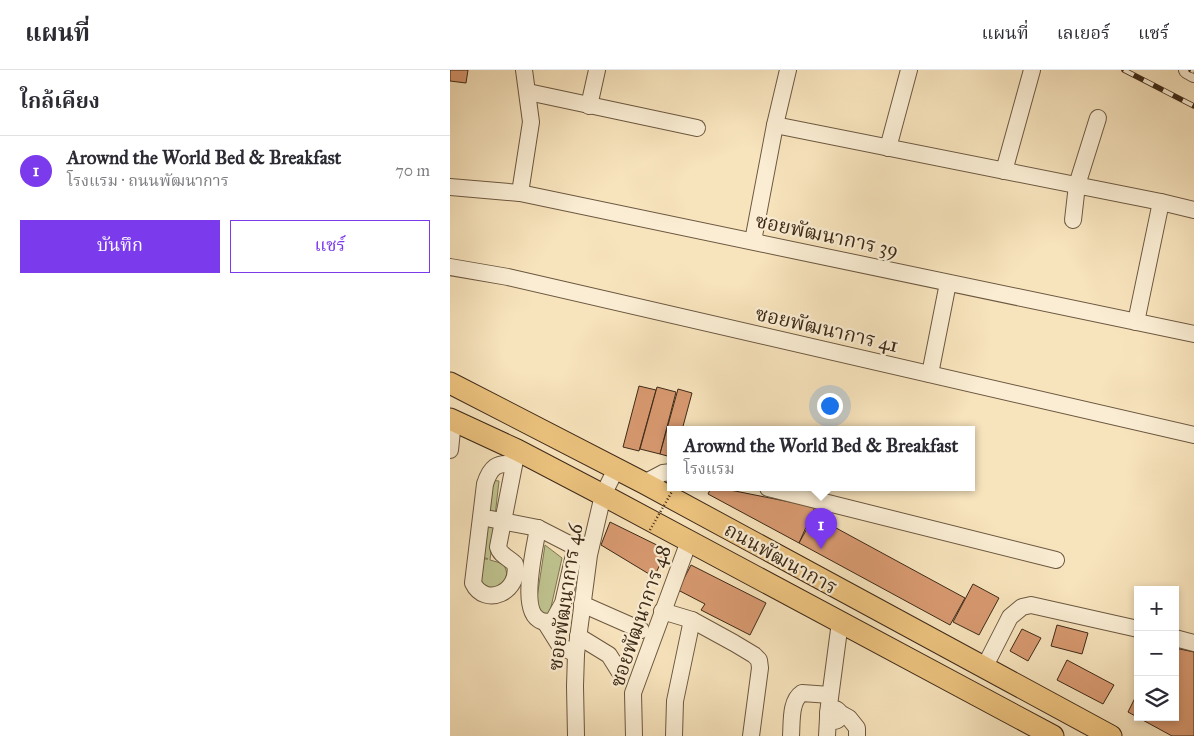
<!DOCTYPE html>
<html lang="th">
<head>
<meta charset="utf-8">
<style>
	body { margin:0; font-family:"IM FELL Great Primer","Noto Serif Thai",serif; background:#f2f2f3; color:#2b2b33 }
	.controls { position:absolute; right:15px; bottom:15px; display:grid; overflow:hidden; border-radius:0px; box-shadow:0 2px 8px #0003 }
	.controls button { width:45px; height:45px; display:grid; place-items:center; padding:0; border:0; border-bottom:1px solid #e1e1e2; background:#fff; color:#2b2b33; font:25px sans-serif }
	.you { position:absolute; left:379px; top:335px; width:18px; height:18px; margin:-12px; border:4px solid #fff; border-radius:50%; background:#1a73e8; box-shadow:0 0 0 8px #1a73e833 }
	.badge { display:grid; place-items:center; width:32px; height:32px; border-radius:50%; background:#7c3aed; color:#fff; font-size:16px; font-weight:700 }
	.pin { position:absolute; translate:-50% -41px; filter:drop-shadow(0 1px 2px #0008) }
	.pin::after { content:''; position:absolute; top:26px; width:18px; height:15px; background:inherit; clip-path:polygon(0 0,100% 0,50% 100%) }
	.popup { position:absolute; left:217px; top:356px; width:308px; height:65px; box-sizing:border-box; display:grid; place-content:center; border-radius:0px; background:#fff; filter:drop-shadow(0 1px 4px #0005); font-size:16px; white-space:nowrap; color:#7c7c81 }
	.popup b { font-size:19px; color:#2b2b33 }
	.popup::after { content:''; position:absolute; left:50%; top:100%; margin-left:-10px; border:10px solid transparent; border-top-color:#fff }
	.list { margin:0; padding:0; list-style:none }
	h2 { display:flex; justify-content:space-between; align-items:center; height:65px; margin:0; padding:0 20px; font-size:21px }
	h2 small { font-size:16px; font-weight:400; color:#7c7c81 }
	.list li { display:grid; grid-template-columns:32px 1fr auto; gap:15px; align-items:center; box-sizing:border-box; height:70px; padding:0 20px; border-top:1px solid #e1e1e2 }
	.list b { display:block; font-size:19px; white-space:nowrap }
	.list p { margin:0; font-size:16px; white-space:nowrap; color:#7c7c81 }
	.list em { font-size:16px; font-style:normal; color:#7c7c81 }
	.actions { display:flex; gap:10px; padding:15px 20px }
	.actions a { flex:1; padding:11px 0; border:1px solid #7c3aed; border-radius:0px; text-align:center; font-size:18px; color:#7c3aed }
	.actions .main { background:#7c3aed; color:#fff }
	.icon { flex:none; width:28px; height:28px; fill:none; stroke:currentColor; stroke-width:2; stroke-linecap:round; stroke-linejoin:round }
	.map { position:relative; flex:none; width:744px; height:666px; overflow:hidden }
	header { display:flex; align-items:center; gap:30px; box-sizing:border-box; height:70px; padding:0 25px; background:#fff; border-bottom:1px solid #e1e1e2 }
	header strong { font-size:24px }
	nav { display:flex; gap:28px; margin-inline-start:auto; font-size:18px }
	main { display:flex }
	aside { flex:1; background:#fff }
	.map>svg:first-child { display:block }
	.grass { fill:#bfc38f; stroke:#7e7653 }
	.building { fill:#d89970; stroke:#3d2917 }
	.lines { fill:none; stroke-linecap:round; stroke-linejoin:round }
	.minor-casing { stroke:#6c5840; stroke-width:18 }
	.major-casing { stroke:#3d2917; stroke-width:23 }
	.minor { stroke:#faedd3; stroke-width:16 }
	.major { stroke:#ecc27e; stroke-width:21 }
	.rail-casing { stroke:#3d2917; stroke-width:5.5 }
	.rail { stroke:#faedd3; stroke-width:4; stroke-dasharray:11; stroke-linecap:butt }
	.path-bridge { stroke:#3d2917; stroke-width:2.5; stroke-dasharray:1 2.5; stroke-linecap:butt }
	.labels { text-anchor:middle; stroke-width:4.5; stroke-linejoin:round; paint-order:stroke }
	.street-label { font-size:20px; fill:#3d2917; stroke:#faedd3 }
</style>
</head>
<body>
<header>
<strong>แผนที่</strong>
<nav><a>แผนที่</a><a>เลเยอร์</a><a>แชร์</a></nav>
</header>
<main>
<aside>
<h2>ใกล้เคียง<small></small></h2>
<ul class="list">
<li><span class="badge">1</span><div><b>Arownd the World Bed &amp; Breakfast</b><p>โรงแรม · ถนนพัฒนาการ</p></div><em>70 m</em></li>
</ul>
<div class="actions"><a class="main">บันทึก</a><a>แชร์</a></div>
</aside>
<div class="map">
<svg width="744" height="666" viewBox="0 0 744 666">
	<rect width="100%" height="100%" fill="#f7e3bc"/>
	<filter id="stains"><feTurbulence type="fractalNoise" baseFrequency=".004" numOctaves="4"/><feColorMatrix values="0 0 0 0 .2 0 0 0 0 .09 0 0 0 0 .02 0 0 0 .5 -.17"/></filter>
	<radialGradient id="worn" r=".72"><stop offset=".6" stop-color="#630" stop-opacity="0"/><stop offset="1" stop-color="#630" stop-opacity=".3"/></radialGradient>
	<g class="grass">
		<path d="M40 410 49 411 40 490 54 494 58 507 51 523 25 512 32 489H38L31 486Z"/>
		<path d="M95 475 112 488 99 546 85 541Z"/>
	</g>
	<g class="building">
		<path d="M0 0H18L16 13 0 11Z"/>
		<path d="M189 316 206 320 189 381 173 377Z"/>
		<path d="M207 317 226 322 210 384 190 379Z"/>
		<path d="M228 319 242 323 232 360H221V387L210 384Z"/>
		<path d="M261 418H270L365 437 349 473 258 424Z"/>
		<path d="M364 446 515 528 500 555 349 473Z"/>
		<path d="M160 452 217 480 204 507 151 475Z"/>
		<path d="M241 495 316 533 300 565 251 540 255 534 228 520Z"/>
		<path d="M523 514 549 528 529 565 503 552Z"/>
		<path d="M607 555 638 563 632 584 601 576Z"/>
		<path d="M572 559 591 568 578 591 560 581Z"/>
		<path d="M725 578 744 582V666H722L678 642 688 622V647H725Z"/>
		<path d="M617 590 664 615 653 634 607 610Z"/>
	</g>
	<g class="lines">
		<g class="minor-casing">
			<g id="minor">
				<path d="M737 0 744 4"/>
				<path d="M78 22 247 58"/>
				<path d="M139 36 147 0"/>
				<path d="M325 55 711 132 744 140"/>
				<path d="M438 78 459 0"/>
				<path d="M554 101 582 0"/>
				<path d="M0 117 70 123 744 264"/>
				<path d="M70 123 81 52 74 0"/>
				<path d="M623 150 627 115 648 48"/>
				<path d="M303 171 325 55 338 0"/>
				<path d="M0 197 58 207 744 365"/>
				<path d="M686 252 711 132"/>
				<path d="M480 304 498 213"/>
				<path d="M0 380 3 351"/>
				<path d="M64 395C47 391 40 398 35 414L23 513C35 538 71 522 65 494 59 488 50 485 48 477L67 380"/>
				<path d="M194 413 213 403 221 402"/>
				<path d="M318 418 606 490"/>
				<path d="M41 449 88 458 135 482"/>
				<path d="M88 458C85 477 70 537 88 549 93 553 98 552 103 551L113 533 126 476"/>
				<path d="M132 534 191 560"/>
				<path d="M212 541 242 550 284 573 304 585 309 590 310 598 301 666"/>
				<path d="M95 552 110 576 126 584"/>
				<path d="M128 566 159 585 169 601"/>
				<path d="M725 568 744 573"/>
				<path d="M534 598 560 547 572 537 581 535 688 559"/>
				<circle cx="384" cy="645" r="6"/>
				<path d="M378 643 390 552"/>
				<path d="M390 643 399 648 407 658V666"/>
				<path d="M126 666 125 616 126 584 139 485 153 425 166 399"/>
				<path d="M184 666 183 623 239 471"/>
				<path d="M224 666 225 631 242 550"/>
				<path d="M341 666C342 652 340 631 352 623L380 625"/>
				<path d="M377 666 378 648"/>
			</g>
		</g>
		<g class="major-casing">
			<g id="major">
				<path d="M0 313 194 413 661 666"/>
				<path d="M0 349 67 380 153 425 603 666"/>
			</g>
		</g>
		<use href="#minor" class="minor"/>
		<use href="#major" class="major"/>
		<g class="rail-casing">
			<g id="rail">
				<path d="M674 0 744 36"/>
				<path d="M741 0 744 1"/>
			</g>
		</g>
		<use href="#rail" class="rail"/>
		<path class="path-bridge" d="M200 460 224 418"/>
	</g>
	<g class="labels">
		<g class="street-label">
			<text transform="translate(377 165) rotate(12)" y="7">ซอยพัฒนาการ 39</text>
			<text transform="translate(377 259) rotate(13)" y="7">ซอยพัฒนาการ 41</text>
			<text transform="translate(331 488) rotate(29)" y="7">ถนนพัฒนาการ</text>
			<text transform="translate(115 527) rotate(-82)" y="7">ซอยพัฒนาการ 46</text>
			<text transform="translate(190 546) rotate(-71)" y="7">ซอยพัฒนาการ 48</text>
		</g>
	</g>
	<rect width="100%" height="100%" filter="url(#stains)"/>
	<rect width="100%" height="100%" fill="url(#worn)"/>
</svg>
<div class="controls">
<button>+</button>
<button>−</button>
<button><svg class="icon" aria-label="layers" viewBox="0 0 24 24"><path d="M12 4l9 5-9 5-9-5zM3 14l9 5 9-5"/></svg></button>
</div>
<div class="you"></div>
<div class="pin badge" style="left:371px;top:479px">1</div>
<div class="popup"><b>Arownd the World Bed &amp; Breakfast</b>โรงแรม</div>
</div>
</main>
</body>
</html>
